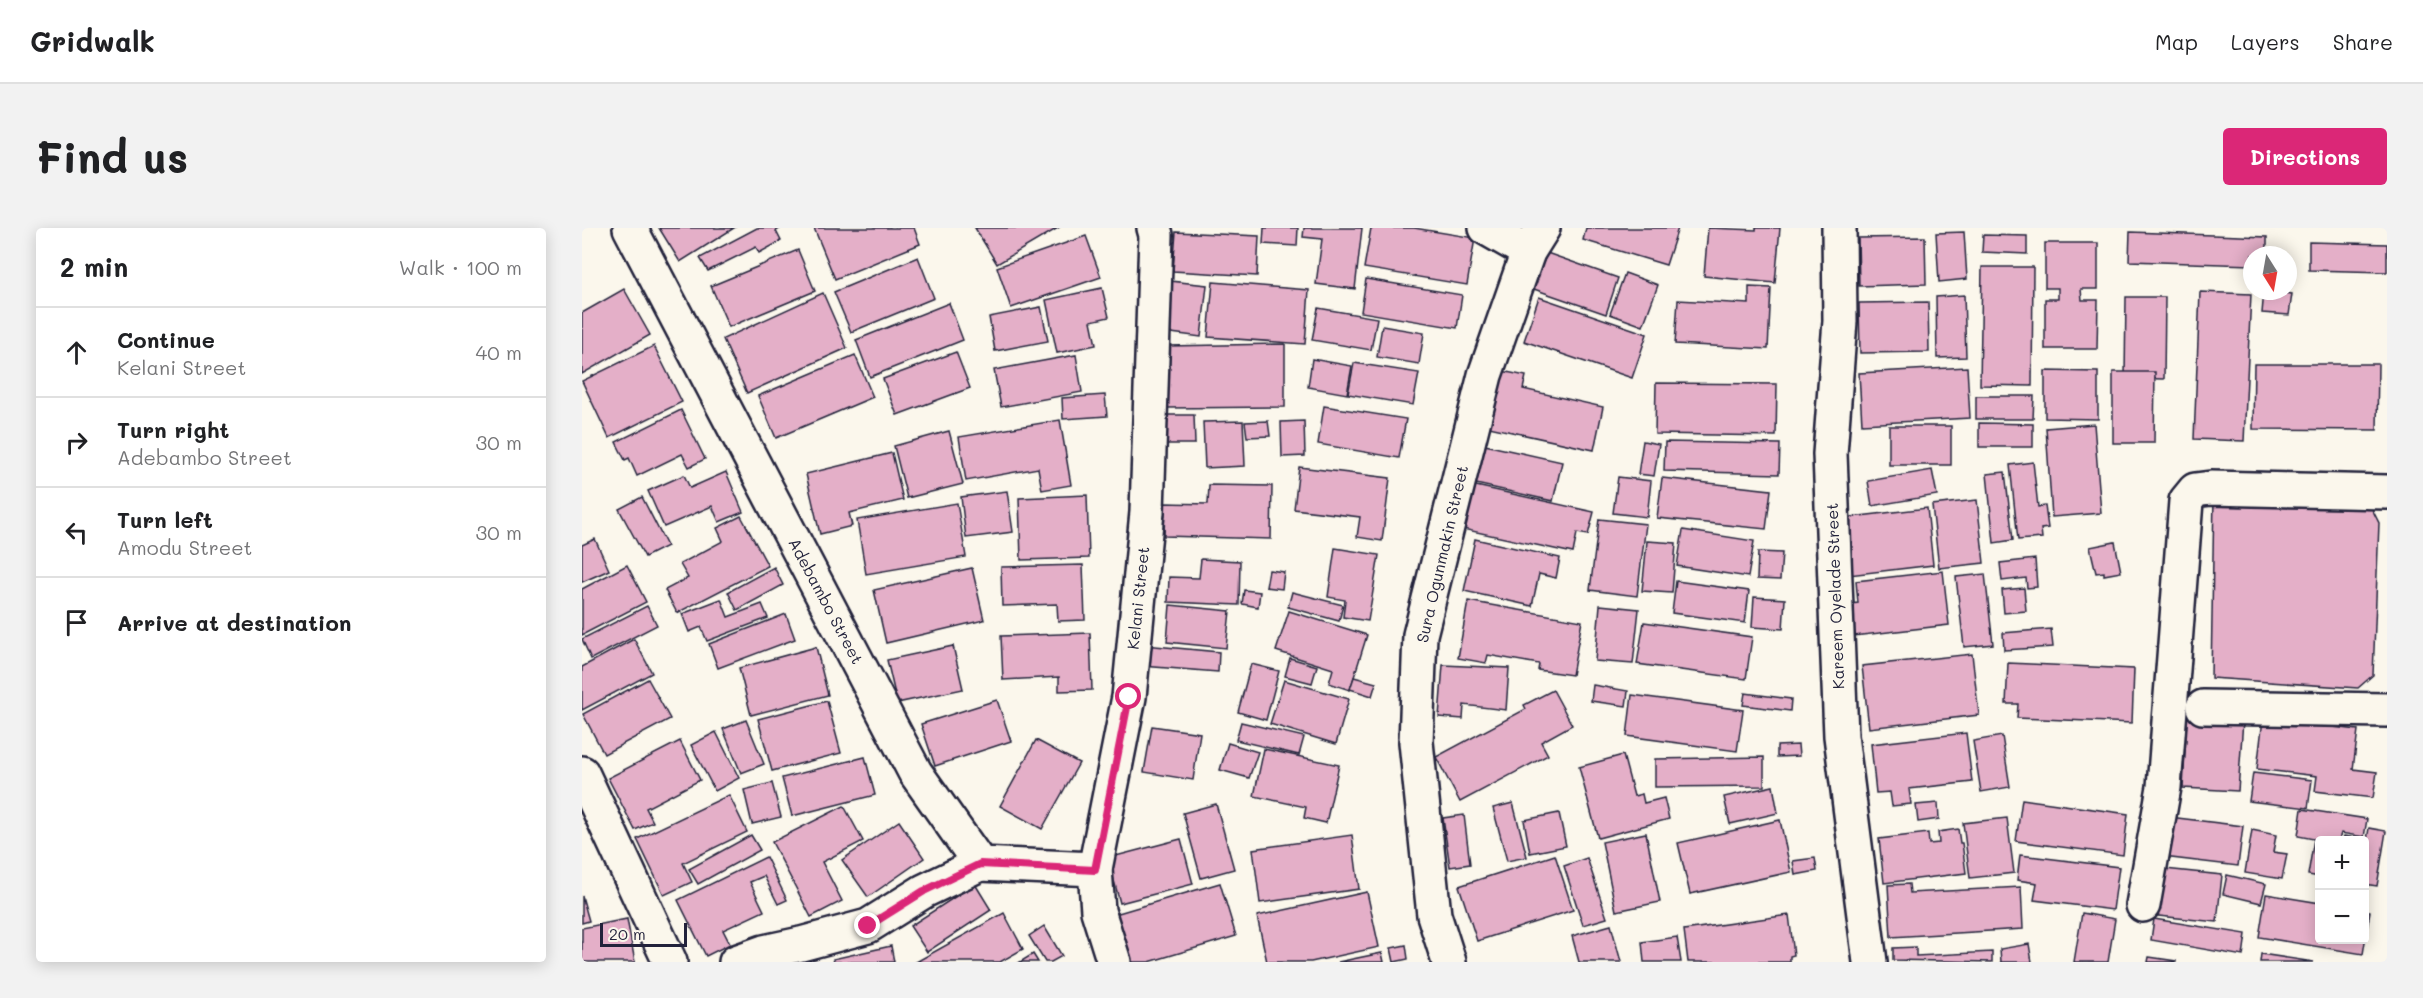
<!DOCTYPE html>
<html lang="en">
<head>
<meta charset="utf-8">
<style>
	body { margin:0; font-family:Mali,sans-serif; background:#f2f2f2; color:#202124 }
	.controls { position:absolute; right:18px; bottom:18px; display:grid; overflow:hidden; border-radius:6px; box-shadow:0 3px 15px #0003 }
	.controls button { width:54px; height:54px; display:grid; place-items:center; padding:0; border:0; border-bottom:2px solid #e0e0e0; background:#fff; color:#202124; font:30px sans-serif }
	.compass { position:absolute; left:1661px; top:18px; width:54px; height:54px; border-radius:50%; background:#fff; box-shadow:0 3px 15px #0003; rotate:169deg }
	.scale { position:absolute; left:18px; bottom:15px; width:87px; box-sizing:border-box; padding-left:6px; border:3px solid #22223b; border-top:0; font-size:16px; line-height:21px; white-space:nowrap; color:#22223b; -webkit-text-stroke:4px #fbf7ec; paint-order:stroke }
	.stop { position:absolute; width:18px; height:18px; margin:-14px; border:4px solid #db2777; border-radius:50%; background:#fff }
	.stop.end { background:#db2777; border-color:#fff; box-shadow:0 2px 6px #0008 }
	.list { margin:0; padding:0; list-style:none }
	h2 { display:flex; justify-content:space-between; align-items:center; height:78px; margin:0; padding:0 24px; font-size:26px }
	h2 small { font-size:20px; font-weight:400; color:#757577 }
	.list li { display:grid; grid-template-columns:39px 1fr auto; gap:18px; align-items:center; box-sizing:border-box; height:90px; padding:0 24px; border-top:2px solid #e0e0e0 }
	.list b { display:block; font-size:22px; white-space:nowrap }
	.list p { margin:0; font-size:20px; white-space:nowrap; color:#757577 }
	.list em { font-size:20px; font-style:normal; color:#757577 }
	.icon { flex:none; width:33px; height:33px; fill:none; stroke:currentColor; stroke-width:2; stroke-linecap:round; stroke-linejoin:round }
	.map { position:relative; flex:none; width:1805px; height:734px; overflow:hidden; border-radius:6px }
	header { display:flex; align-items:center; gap:36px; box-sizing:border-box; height:84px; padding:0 30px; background:#fff; border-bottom:2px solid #e0e0e0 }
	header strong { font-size:28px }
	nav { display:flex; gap:33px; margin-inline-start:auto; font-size:21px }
	.intro { display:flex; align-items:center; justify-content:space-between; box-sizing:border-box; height:144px; padding:0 36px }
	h1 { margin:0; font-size:42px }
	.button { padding:15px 27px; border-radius:6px; background:#db2777; color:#fff; font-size:21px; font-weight:700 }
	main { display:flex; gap:36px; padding:0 36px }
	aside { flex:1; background:#fff; border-radius:6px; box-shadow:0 3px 15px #0003 }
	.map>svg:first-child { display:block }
	.building { fill:#e4afc8; stroke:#22223b; stroke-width:1.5 }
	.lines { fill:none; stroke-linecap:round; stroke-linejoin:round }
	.minor-casing { stroke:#22223b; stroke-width:38 }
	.minor { stroke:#fbf7ec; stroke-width:33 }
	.route { stroke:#db2777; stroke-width:8 }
	.labels { text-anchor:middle; stroke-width:4.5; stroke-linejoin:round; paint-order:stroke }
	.street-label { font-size:16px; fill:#22223b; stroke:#fbf7ec }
</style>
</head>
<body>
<header>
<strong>Gridwalk</strong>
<nav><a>Map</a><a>Layers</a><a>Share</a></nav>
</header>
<div class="intro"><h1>Find us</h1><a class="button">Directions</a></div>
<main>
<aside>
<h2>2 min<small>Walk · 100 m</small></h2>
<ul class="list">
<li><svg class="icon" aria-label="ahead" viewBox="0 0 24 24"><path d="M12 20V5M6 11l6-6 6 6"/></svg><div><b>Continue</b><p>Kelani Street</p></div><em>40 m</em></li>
<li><svg class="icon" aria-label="right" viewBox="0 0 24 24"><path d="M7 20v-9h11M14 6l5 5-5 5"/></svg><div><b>Turn right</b><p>Adebambo Street</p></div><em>30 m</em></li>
<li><svg class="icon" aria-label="left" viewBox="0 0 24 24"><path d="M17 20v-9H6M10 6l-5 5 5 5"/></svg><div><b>Turn left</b><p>Amodu Street</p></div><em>30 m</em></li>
<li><svg class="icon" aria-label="arrive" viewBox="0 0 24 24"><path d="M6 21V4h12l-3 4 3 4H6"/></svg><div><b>Arrive at destination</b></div></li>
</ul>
</aside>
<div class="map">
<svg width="1805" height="734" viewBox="0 0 1805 734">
	<rect width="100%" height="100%" fill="#fbf7ec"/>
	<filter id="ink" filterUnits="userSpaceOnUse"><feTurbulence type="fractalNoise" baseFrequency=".0167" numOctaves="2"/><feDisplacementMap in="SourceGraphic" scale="12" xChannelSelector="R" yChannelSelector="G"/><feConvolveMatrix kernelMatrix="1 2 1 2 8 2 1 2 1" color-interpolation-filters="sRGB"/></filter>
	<g filter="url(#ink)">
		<g class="building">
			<path d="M77 0H152L98 34Z"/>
			<path d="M175 0H199L194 3 199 13 177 25 174 19 126 43 118 30Z"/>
			<path d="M232 0H332L338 16 253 51Z"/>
			<path d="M393 0H476L415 36Z"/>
			<path d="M682 0H716L715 18 681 16Z"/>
			<path d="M722 0H780L773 61 734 56 740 11 721 9Z"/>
			<path d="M789 0H832L893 10 885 57 782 40Z"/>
			<path d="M1004 0H1096L1084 37 1001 12Z"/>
			<path d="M1126 0 1174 2V0H1198L1193 55 1122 48Z"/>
			<path d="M594 4 677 8 675 48 591 43Z"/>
			<path d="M1382 4 1385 51 1357 54 1354 5Z"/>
			<path d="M1548 4 1685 9V27H1670V37L1547 33Z"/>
			<path d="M1401 7 1445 8V26L1400 24Z"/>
			<path d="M504 8 519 49 429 80 415 39Z"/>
			<path d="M1343 9 1344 56 1277 58 1276 10Z"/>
			<path d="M1727 14 1805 16V44L1727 42Z"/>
			<path d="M1463 15H1516V61H1499L1500 72H1516L1515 121H1463V71H1476V60H1463Z"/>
			<path d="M216 22 233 63 147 99 129 58Z"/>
			<path d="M962 24 1036 50 1024 86 949 60Z"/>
			<path d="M336 29 352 70 269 104 252 64Z"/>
			<path d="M1400 39H1451L1450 158 1398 157Z"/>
			<path d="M1043 45 1076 57 1061 98 1028 86Z"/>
			<path d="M784 51 880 67 875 100 779 84Z"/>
			<path d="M588 53 625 57 619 109 582 104Z"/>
			<path d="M631 54 727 62 723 116 626 109Z"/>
			<path d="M1167 59 1189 60 1186 121 1093 116 1096 72 1167 76Z"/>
			<path d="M520 60 527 89 509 93 514 117 475 125 464 72Z"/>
			<path d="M42 61 68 107 0 146V85Z"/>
			<path d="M1682 63 1710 66 1707 87 1680 85Z"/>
			<path d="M1618 64 1669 66 1662 213 1612 211Z"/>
			<path d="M241 65 265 120 165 165 141 111Z"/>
			<path d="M1382 67 1384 129 1355 130 1354 69Z"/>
			<path d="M957 69 1065 106 1050 150 942 113Z"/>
			<path d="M1544 69H1583L1582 151 1543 150Z"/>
			<path d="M1346 74 1347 124 1278 125 1277 75Z"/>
			<path d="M367 75 381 112 288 149 274 112Z"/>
			<path d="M459 79 466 113 413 123 407 89Z"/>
			<path d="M736 80 795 90 789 122 730 112Z"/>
			<path d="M800 98 842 105 837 136 795 129Z"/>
			<path d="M703 116V179L585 180V118Z"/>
			<path d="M72 118 100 174 27 210 0 153Z"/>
			<path d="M374 124 388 160 315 187 301 151Z"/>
			<path d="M273 127 291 169 194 210 176 168Z"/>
			<path d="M494 127 500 164 419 179 412 142Z"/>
			<path d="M730 131 770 138 765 166 726 159Z"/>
			<path d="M772 135 837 145 831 177 766 166Z"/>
			<path d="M1672 136H1796L1795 202 1671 201Z"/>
			<path d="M1385 139 1388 190 1280 196 1277 145Z"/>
			<path d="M920 143 944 148 941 161 1021 179 1012 222 907 199Z"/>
			<path d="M1463 143 1516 144V191L1463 190Z"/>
			<path d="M1531 144H1573L1572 215H1531Z"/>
			<path d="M1074 155 1195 156 1194 208 1073 206Z"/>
			<path d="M523 167 525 188 481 191 480 170Z"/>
			<path d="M1394 168H1452L1451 191H1394Z"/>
			<path d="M742 178 824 191 817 230 736 216Z"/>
			<path d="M99 182 123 231 107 239 100 226 55 248 47 230 43 232 34 214Z"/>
			<path d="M580 187H612L613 216H581Z"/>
			<path d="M478 192 489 257 460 262 456 240 384 253 377 209Z"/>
			<path d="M661 193 663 238 623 240 621 194Z"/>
			<path d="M686 193 688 208 665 209 663 194Z"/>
			<path d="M722 193 723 228 700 229 699 194Z"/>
			<path d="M1397 195 1451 196V219H1397Z"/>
			<path d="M1512 196 1519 285 1470 289 1464 200Z"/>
			<rect x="1307" y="198" width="62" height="39"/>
			<path d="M367 203 381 256 325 270 312 218Z"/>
			<path d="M1061 213 1077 216 1072 248 1056 246Z"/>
			<path d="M1083 214 1198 216 1197 246 1082 243Z"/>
			<path d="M903 217 980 234 971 273 894 256Z"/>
			<path d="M310 225 321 272 267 285 270 298 238 306 224 246Z"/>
			<path d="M1451 234 1456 279 1463 278 1466 300 1459 301 1460 310 1436 312 1428 237Z"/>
			<path d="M717 239 808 250 800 313 775 309 778 289 712 281Z"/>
			<path d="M1350 242 1355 267 1290 278 1286 253Z"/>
			<path d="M144 244 161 284 137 294 130 278 82 299 66 263 102 247 108 260Z"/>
			<path d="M1423 244 1431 312 1412 315 1405 246Z"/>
			<path d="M1036 249 1069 253 1065 289 1031 285Z"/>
			<path d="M1080 250 1189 262 1184 301 1075 290Z"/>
			<path d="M885 256 1012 284 1006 307 995 305 991 325 876 300Z"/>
			<path d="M627 257 690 258 689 311 582 308 583 275 626 276Z"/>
			<path d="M425 263 431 304 384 310 379 269Z"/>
			<path d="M505 267 507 330 439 332 437 270Z"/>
			<path d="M1632 267 1786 273 1797 295 1791 447 1776 460 1629 450Z"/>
			<path d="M60 269 85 318 63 329 37 281Z"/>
			<path d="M1395 272 1402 335 1357 340 1350 277Z"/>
			<path d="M375 275 384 329 284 346 275 292Z"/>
			<path d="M1345 280 1351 337 1267 347 1261 290Z"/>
			<path d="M159 288 186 338 95 385 83 362 106 350 98 336 141 313 135 300Z"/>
			<path d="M1017 291 1064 296 1055 368 1008 362Z"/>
			<path d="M1101 302 1172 313 1166 349 1095 338Z"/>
			<path d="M13 311 27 342 0 354V317Z"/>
			<path d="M893 311 978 330 974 350 957 346 950 378 882 363Z"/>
			<path d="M1065 313 1094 315 1090 365 1060 363Z"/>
			<path d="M1533 314 1539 344 1522 347V344L1514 345 1508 319Z"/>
			<path d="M753 320 797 327 786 393 761 389 763 372 746 369Z"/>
			<path d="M1176 324 1200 325 1198 352 1175 351Z"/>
			<path d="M619 331 658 333 657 377 586 374 587 349 617 350Z"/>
			<path d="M1453 331 1455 359 1445 360 1444 350 1420 353 1418 335Z"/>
			<path d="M45 337 64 374 0 407V361Z"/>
			<path d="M501 337 503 392 476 393 475 376 420 378 419 339Z"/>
			<path d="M192 339 201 357 155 382 146 364Z"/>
			<path d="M390 340 402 392 304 415 292 362Z"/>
			<path d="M687 342 702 344 700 361 684 359Z"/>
			<path d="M1361 343 1367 397 1272 408 1269 376 1276 375 1274 353Z"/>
			<path d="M1403 346 1411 416 1382 419 1374 349Z"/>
			<path d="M1094 353 1167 363 1163 395 1090 385Z"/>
			<path d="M1442 360 1444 383 1422 385 1420 362Z"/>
			<path d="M662 362 678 364 676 379 660 376Z"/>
			<path d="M710 364 761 377 757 393 706 379Z"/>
			<path d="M1172 369 1203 371 1201 401 1170 399Z"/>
			<path d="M139 371 146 389 180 376 186 390 125 413 119 399 107 404 100 386Z"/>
			<path d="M886 373 1000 393 990 447 956 442 957 436 906 427 904 435 876 430Z"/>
			<path d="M588 377 648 383 644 420 585 414Z"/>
			<path d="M1018 377 1057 381 1051 436 1013 433Z"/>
			<path d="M65 378 75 397 9 431 0 411Z"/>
			<path d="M707 383 785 407 768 462 747 455 751 441 694 423Z"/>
			<path d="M204 386 213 411 136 440 127 416Z"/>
			<path d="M1062 394 1170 409 1164 451 1055 436Z"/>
			<path d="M1469 401 1471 419 1422 422 1421 405Z"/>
			<path d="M508 405 510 462 477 463V449L421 452 419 408Z"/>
			<path d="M52 411 70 445 0 482V439Z"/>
			<path d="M562 417 637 424 636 444 560 438Z"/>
			<path d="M371 418 381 461 315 475 305 432Z"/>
			<path d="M234 419 246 467 169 487 157 440Z"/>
			<path d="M1390 426 1397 487 1287 500 1280 438Z"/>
			<path d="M708 430 735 438 730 455 703 448Z"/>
			<path d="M1426 435 1552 441 1550 495 1435 490 1436 476H1424Z"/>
			<path d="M669 436 697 443 684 492 656 484Z"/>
			<path d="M861 437 927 440 924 482 882 477 881 491 857 489Z"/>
			<path d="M772 449 794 455 790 468 768 461Z"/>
			<path d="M66 451 88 491 22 526 1 486Z"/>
			<path d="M702 452 767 471 754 516 688 496Z"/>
			<path d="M1011 457 1046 463 1044 478 1009 473Z"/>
			<path d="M971 462 990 497 959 514 966 527 878 574 854 529 944 481 942 477Z"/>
			<path d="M1163 465 1209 471 1208 483 1161 477Z"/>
			<path d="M1050 467 1161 482 1155 523 1045 508Z"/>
			<path d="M415 472 429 513 353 538 339 496Z"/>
			<path d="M245 473 259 525 190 543 176 491Z"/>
			<path d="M1605 488 1661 492 1656 563 1601 560Z"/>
			<path d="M1681 491 1776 502 1771 541 1795 544 1791 570 1733 563 1735 548 1675 541Z"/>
			<path d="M164 492 182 536 159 545 141 501Z"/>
			<path d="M659 494 722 509 717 527 654 512Z"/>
			<path d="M570 498 618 505 611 552 562 544Z"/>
			<path d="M134 504 157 550 133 563 109 517Z"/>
			<path d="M1384 505 1390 554 1327 561 1329 576 1310 578 1308 564 1294 565 1289 516Z"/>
			<path d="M1420 508 1428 559 1399 564 1391 513Z"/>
			<path d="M454 512 497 535 460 601 418 578Z"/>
			<path d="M98 513 118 552 64 580 71 594 53 602 26 550Z"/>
			<path d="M646 515 676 524 667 550 638 542Z"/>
			<path d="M1216 517 1217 528 1195 529V518Z"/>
			<path d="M682 521 757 537 744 595 722 590 724 579 672 568Z"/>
			<path d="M1041 527 1052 568 1060 566 1062 575 1082 570 1087 591 1016 610 997 539Z"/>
			<path d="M283 529 293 567 210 588 200 550Z"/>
			<path d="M1182 529V558L1073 559V531Z"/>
			<path d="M1671 545 1730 552 1726 580 1667 573Z"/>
			<path d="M190 555 199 589 170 596 162 562Z"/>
			<path d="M1191 558 1196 585 1148 596 1142 569Z"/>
			<path d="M147 567 165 604 101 635 110 654 82 667 55 611Z"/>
			<path d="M1440 571 1546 586 1541 627 1434 613Z"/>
			<path d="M931 575 945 629 925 633 911 580Z"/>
			<path d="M1356 575 1357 591 1336 594 1334 577Z"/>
			<path d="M634 576 652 641 619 650 601 585Z"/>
			<path d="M262 578 281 613 240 634 260 673 229 689 190 614Z"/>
			<path d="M1720 581 1785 591 1782 609 1759 605 1757 612H1738V649L1726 647 1732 611 1716 608Z"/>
			<path d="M977 585 984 618 948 625 942 592Z"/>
			<path d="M882 587 888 636 868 639 861 590Z"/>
			<path d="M1579 588 1661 598 1656 638 1573 628Z"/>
			<path d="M1425 590 1432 645 1388 650 1381 595Z"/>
			<path d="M1198 592 1209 644 1108 666 1096 615Z"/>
			<path d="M317 593 342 630 286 669 260 632Z"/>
			<path d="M1787 600 1804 603 1795 658 1782 656V612H1761L1762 608 1785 612Z"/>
			<path d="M1376 601 1378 615H1380L1384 645 1302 655 1297 611 1346 605 1347 616 1357 615 1356 604Z"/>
			<path d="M1670 602 1694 607 1691 624 1705 626 1700 651 1663 645Z"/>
			<path d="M1064 605 1078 674 1034 683 1020 614Z"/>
			<path d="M169 607 178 622 116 656 107 641Z"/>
			<path d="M770 607 777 661 678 675 671 621Z"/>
			<path d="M599 611 611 656 538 675 526 630Z"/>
			<path d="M973 627 991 682 895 713 877 658Z"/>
			<path d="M1438 627 1537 639 1531 682 1452 672 1455 655 1435 652Z"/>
			<path d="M184 629 205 672 196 676 182 648 168 654 182 683 141 702 148 716 124 728 96 672Z"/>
			<path d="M1005 630 1025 690 1001 697 982 638Z"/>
			<path d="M1233 630 1235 643 1213 647 1211 633Z"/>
			<path d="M1573 640 1640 647 1635 694 1567 687Z"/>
			<path d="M1645 647 1684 656 1679 675 1641 666Z"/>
			<path d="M638 655 654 708 567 734H548L533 686Z"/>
			<path d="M393 656 409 682 345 724 328 698Z"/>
			<path d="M1327 656 1328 665 1439 659 1441 701 1309 709 1306 657Z"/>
			<path d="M785 664 797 719 729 734H685L675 688Z"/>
			<path d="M1684 666 1738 675V712H1782V682L1788 683 1781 726 1677 709Z"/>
			<path d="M0 668 7 693 0 695Z"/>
			<path d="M422 685 441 721 418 734H334Z"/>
			<path d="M1500 685 1533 691 1526 734H1492Z"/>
			<path d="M1207 687 1212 727 1208 728V734H1106L1102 702Z"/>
			<path d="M45 691 53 734H0V700Z"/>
			<path d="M1572 691 1664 706 1661 728 1569 712Z"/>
			<path d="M1029 697 1039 734H997L990 708Z"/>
			<path d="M462 698 480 728 469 734H463L447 708Z"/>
			<path d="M1095 709 1099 734H1062L1060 714Z"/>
			<path d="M1447 716 1450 734H1419L1418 721Z"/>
			<path d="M824 717 826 731 812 734 809 720Z"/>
			<path d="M309 718 312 734H252L251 731Z"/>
			<path d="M1334 719V728L1410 724V734L1311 732V720Z"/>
			<path d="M800 725 802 734H756Z"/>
			<path d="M451 726 456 734H438Z"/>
			<path d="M1679 726 1732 734H1678Z"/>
			<path d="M1567 729 1594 733V734H1566Z"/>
		</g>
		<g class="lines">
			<g class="minor-casing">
				<g id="minor">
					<path d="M48 0 333 544 398 636 513 641"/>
					<path d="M904 0 946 24"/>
					<path d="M1257 0 1258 93 1248 226 1259 508 1288 734"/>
					<path d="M1621 479 1805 482"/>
					<path d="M0 545 88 734"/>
					<path d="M1561 677 1582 559 1604 273 1613 262 1629 260 1805 264"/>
					<path d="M154 734 182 724 219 716 286 698 342 663 398 636"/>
					<path d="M532 734 516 683 513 641 547 469 565 284 574 7 572 0"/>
					<path d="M867 734 852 687 834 514 838 407 903 147 946 24 961 0"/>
				</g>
			</g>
			<use href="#minor" class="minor"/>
		</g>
	</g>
	<g class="lines" filter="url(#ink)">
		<path class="route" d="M286 698 342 663 398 636 513 642 547 469"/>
	</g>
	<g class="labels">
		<g class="street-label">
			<text transform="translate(860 326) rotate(-77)" y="6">Sura Ogunmakin Street</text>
			<text transform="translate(1253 368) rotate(-92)" y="6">Kareem Oyelade Street</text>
			<text transform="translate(556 370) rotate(-84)" y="6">Kelani Street</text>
			<text transform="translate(244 373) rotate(62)" y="6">Adebambo Street</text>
		</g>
	</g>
</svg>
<div class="controls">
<button>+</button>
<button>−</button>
</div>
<svg class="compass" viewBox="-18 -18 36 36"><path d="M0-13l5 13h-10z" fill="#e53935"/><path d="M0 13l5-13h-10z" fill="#757577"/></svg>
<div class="scale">20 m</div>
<div class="stop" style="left:547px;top:469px"></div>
<div class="stop end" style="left:286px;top:698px"></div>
</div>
</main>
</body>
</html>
